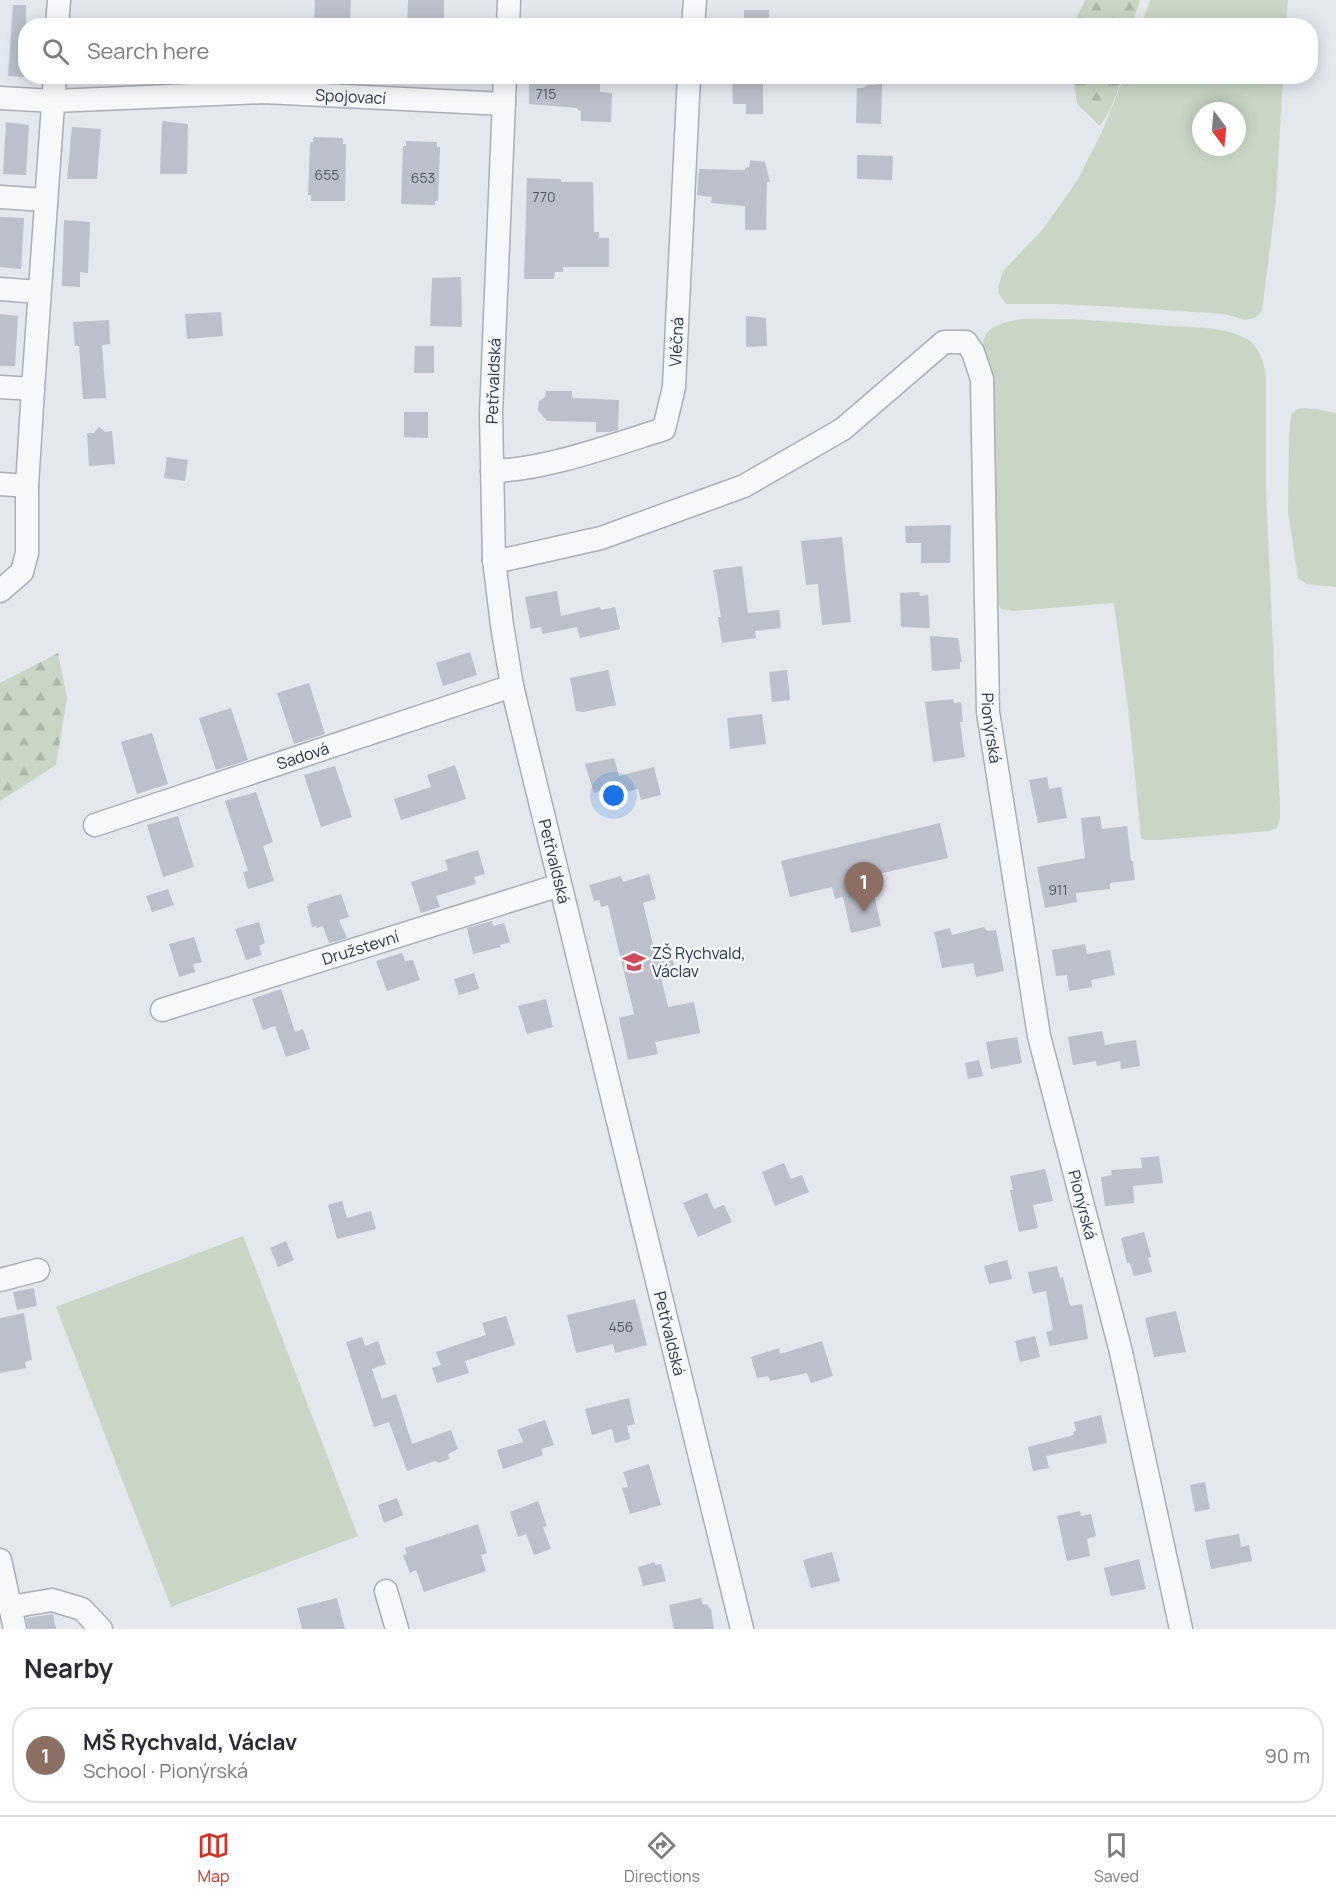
<!DOCTYPE html>
<html lang="en">
<head>
<meta charset="utf-8">
<style>
	body { margin:0; font-family:Manrope,sans-serif; background:#f7f7f7; color:#2b2b33 }
	.compass { position:absolute; left:1192px; top:102px; width:54px; height:54px; border-radius:50%; background:#fff; box-shadow:0 3px 15px #0003; rotate:164deg }
	.you { position:absolute; left:614px; top:796px; width:21px; height:21px; margin:-15px; border:4px solid #fff; border-radius:50%; background:#1a73e8; box-shadow:0 0 0 9px #1a73e833 }
	.badge { display:grid; place-items:center; width:39px; height:39px; border-radius:50%; background:#d93025; color:#fff; font-size:20px; font-weight:700 }
	.pin { position:absolute; translate:-50% -50px; filter:drop-shadow(0 2px 3px #0008) }
	.pin::after { content:''; position:absolute; top:32px; width:21px; height:18px; background:inherit; clip-path:polygon(0 0,100% 0,50% 100%) }
	.list { margin:0; padding:0; list-style:none }
	h2 { display:flex; justify-content:space-between; align-items:center; height:78px; margin:0; padding:0 24px; font-size:26px }
	h2 small { font-size:20px; font-weight:400; color:#7c7c81 }
	.list li { display:grid; grid-template-columns:39px 1fr auto; gap:18px; align-items:center; box-sizing:border-box; height:96px; margin:0 12px 12px; padding:0 12px; border:2px solid #e1e1e2; border-radius:24px }
	.list b { display:block; font-size:22px; white-space:nowrap }
	.list p { margin:0; font-size:20px; white-space:nowrap; color:#7c7c81 }
	.list em { font-size:20px; font-style:normal; color:#7c7c81 }
	.icon { flex:none; width:33px; height:33px; fill:none; stroke:currentColor; stroke-width:2; stroke-linecap:round; stroke-linejoin:round }
	.map { position:relative; flex:none; width:1336px; height:1629px; overflow:hidden }
	.search { position:absolute; background:#fff; box-shadow:0 3px 15px #0003; left:18px; right:18px; top:18px; height:66px; display:flex; align-items:center; gap:15px; box-sizing:border-box; padding:0 21px; border-radius:24px; color:#7c7c81; font-size:22px }
	.sheet { height:186px; background:#fff }
	nav { display:flex; justify-content:space-around; align-items:center; box-sizing:border-box; height:84px; border-top:2px solid #e1e1e2; background:#fff; font-size:16px; color:#7c7c81 }
	nav a { display:grid; justify-items:center; gap:3px }
	nav .on { color:#d93025 }
	.map>svg:first-child { display:block }
	.green { fill:#c9d6c5; fill-rule:evenodd }
	.forest { fill:url(#forest-firs) }
	.building { fill:#bbc0ca }
	.lines { fill:none; stroke-linecap:round; stroke-linejoin:round }
	.minor-casing { stroke:#a9aeb7; stroke-width:25 }
	.minor { stroke:#f7f8fa; stroke-width:22 }
	.labels { text-anchor:middle; stroke-width:5; stroke-linejoin:round; paint-order:stroke }
	.number-label { font-size:14px; fill:#4f5766 }
	.street-label { font-size:16px; fill:#2b3445; stroke:#f4f6f9 }
	.poi-label { font-size:16px; fill:#2b3445; stroke:#f4f6f9; text-anchor:start }
</style>
</head>
<body>
<div class="map">
<svg width="1336" height="1629" viewBox="0 0 1336 1629">
	<defs>
		<pattern id="forest-firs" width="22" height="20" patternUnits="userSpaceOnUse" patternTransform="scale(1.5)"><rect width="22" height="20" fill="#c9d6c5"/><path d="M5 1l3.5 6h-7zM16 11l3.5 6h-7z" fill="#adb8ab"/></pattern>
	</defs>
	<rect width="100%" height="100%" fill="#e4e7ec"/>
	<g class="green">
		<path d="M1150 0H1288L1286 25H1141Z"/>
		<path d="M1124 77H1283L1276 199 1262 311 1255 318 1245 320 1225 314 1118 307 1057 304H1006L999 294 998 288 1003 271 1043 229 1077 181 1102 132ZM1201 111H1237V147H1201Z"/>
		<path d="M1022 319C1071 318 1120 322 1168 326 1194 328 1222 326 1245 338 1259 345 1264 362 1266 377V490L1280 806V818L1277 828 1269 831 1158 840H1145L1141 838 1129 716 1114 603 1013 611 1001 609 998 603 986 359C985 353 982 345 984 339 987 325 1011 321 1022 319Z"/>
		<path d="M1302 408 1316 409 1336 413V587L1306 584 1298 578 1288 511 1289 438 1291 415 1296 410Z"/>
		<path d="M243 1236 358 1536 171 1607 56 1307Z"/>
	</g>
	<g class="forest">
		<path d="M1085 0H1140L1132 25H1073Z"/>
		<path d="M1073 77H1123L1110 110 1100 126 1077 104Z"/>
		<path d="M58 653 67 698 56 765 0 801V683Z"/>
	</g>
	<g class="building">
		<path d="M315 0H351L350 26H314Z"/>
		<path d="M408 0H444V26H407Z"/>
		<path d="M13 5H26V77L8 76Z"/>
		<rect x="744" y="10" width="25" height="16"/>
		<path d="M529 76H600V92L612 93 611 122 581 121V111L578 110V108L529 104Z"/>
		<path d="M732 76H763V114H746V104H733Z"/>
		<path d="M882 84 881 124 856 123 857 88H863L867 85Z"/>
		<path d="M162 121 188 124 187 174H160Z"/>
		<path d="M6 122 29 125 26 175 3 174Z"/>
		<path d="M72 127 101 129 97 179H67Z"/>
		<path d="M313 137 343 138V144H346L345 201H311V195H308L310 142H313Z"/>
		<path d="M406 141 437 142V147H440L438 201H435V205L401 204 403 146H406Z"/>
		<path d="M857 155 893 156 892 180 857 179Z"/>
		<path d="M750 160 765 162 770 182H767L766 230H745V206L711 203 712 197 697 195 699 169 745 170V168L749 167Z"/>
		<path d="M527 178 561 179V182H593L594 232H599V238H609V267H563V272H555L554 279H524Z"/>
		<path d="M0 217 24 218 21 269 0 267Z"/>
		<path d="M64 220 90 222 88 273 80 272V287L62 286Z"/>
		<path d="M461 277 462 327 430 326 432 278Z"/>
		<path d="M221 312 223 336 187 339 185 314Z"/>
		<path d="M0 314 18 316 15 366H0Z"/>
		<path d="M746 316 766 318 767 346 746 347Z"/>
		<path d="M109 320 110 344 102 345 106 398 83 399 79 346H75L73 322Z"/>
		<path d="M415 346H434V373H414Z"/>
		<path d="M546 391H572V398L619 400 618 430 609 432H596V422L547 421 538 410 539 401 545 397Z"/>
		<path d="M404 412H428V438L404 437Z"/>
		<path d="M99 427 105 432 112 431 115 464 89 466 87 433H94Z"/>
		<path d="M167 457 188 460 185 481 164 478Z"/>
		<path d="M951 525 950 563H921V543H906L905 526Z"/>
		<path d="M842 537 851 622 822 625 818 584 806 585 801 541Z"/>
		<path d="M742 566 748 613 779 610 781 628 755 631 756 638 722 643 718 617H721L713 570Z"/>
		<path d="M557 591 561 616 600 607 601 610 615 607 620 629 580 638 577 627 542 634 541 627 531 629 525 597Z"/>
		<path d="M919 592 920 596 928 595 930 628 901 627 900 593Z"/>
		<path d="M930 636 958 638 962 662H960V669L932 671Z"/>
		<path d="M470 652 477 675 443 686 436 663Z"/>
		<path d="M608 670 616 705 583 712 576 711 570 678Z"/>
		<path d="M787 670 790 700 772 702 769 672Z"/>
		<path d="M309 683 325 734 294 744 277 693Z"/>
		<path d="M953 699 954 703 961 702 963 722H960L965 757 933 762 925 702Z"/>
		<path d="M231 708 248 760 216 770 199 718Z"/>
		<path d="M762 714 766 744 730 749 727 718Z"/>
		<path d="M152 733 168 784 137 794 121 742Z"/>
		<path d="M614 758 619 776 654 767 661 795 641 800 638 789 602 798 600 791 594 793 585 764Z"/>
		<path d="M455 765 466 799 401 820 394 799 431 787 427 775Z"/>
		<path d="M335 766 352 817 321 827 304 775Z"/>
		<path d="M1047 777 1049 789 1061 787 1067 818 1038 823 1029 780Z"/>
		<path d="M256 792 273 842 263 846 274 881 248 889 243 872 248 871 225 801Z"/>
		<path d="M178 816 194 867 163 877 147 825Z"/>
		<path d="M1100 816 1102 829 1127 826 1131 861H1133L1135 880 1110 883V889L1076 893 1077 902 1045 908 1037 867 1085 858 1081 818Z"/>
		<path d="M940 823 948 858 870 876 881 926 851 933 843 897 835 899 832 887 790 897 781 861Z"/>
		<path d="M478 850 485 874 474 877 476 884 436 896 440 907 421 913 411 882 448 870 445 860Z"/>
		<path d="M649 874 656 899 643 903 654 949 668 945 674 965 659 969 668 1007 694 1002 700 1033 655 1042 658 1054 628 1060 619 1018 634 1014 608 905 601 907 599 900 594 901 589 885 621 876 623 882Z"/>
		<path d="M168 889 174 905 152 912 146 896Z"/>
		<path d="M341 894 349 917 339 920 347 938 329 943 323 926 317 928 316 926 312 927 307 906H309L308 904Z"/>
		<path d="M492 921 493 926 504 923 510 942 500 945 501 947 473 954 467 928Z"/>
		<path d="M259 922 265 943 259 946 262 955 246 960 235 929Z"/>
		<path d="M984 927 987 931 996 930 1004 971 976 977 973 963 942 968 934 932 950 928 952 935Z"/>
		<path d="M194 937 202 962 193 964 195 972 179 977 169 944Z"/>
		<path d="M1085 944 1087 954 1110 950 1115 975 1091 980 1092 987 1069 991 1067 975 1056 976 1052 950Z"/>
		<path d="M402 953 405 961 413 960 420 980 387 991 376 961Z"/>
		<path d="M474 973 479 989 459 995 454 979Z"/>
		<path d="M281 989 295 1032 303 1029 310 1049 286 1057 275 1026 263 1030 252 999Z"/>
		<path d="M546 999 553 1027 527 1034 518 1006Z"/>
		<path d="M1102 1031 1105 1045 1136 1040 1140 1066 1121 1069 1120 1061 1097 1066 1096 1061 1073 1065 1068 1037Z"/>
		<path d="M1017 1037 1022 1063 991 1069 986 1042Z"/>
		<path d="M979 1060 983 1076 968 1079 965 1063Z"/>
		<path d="M1159 1156 1163 1183 1133 1186 1134 1203 1105 1206 1101 1177 1112 1175 1111 1170 1142 1168 1141 1158Z"/>
		<path d="M784 1163 791 1179 802 1175 809 1192 775 1206 762 1172Z"/>
		<path d="M1045 1169 1053 1201 1033 1205 1038 1228 1019 1232 1010 1190H1013L1010 1176Z"/>
		<path d="M707 1193 714 1209 724 1205 732 1222 698 1237 683 1203Z"/>
		<path d="M342 1201 347 1218 371 1211 376 1229 337 1239 328 1205Z"/>
		<path d="M1144 1232 1151 1257 1148 1258 1152 1272 1134 1276 1130 1263H1127L1121 1238Z"/>
		<path d="M286 1241 294 1260 278 1267 270 1248Z"/>
		<path d="M1007 1260 1012 1279 989 1284 984 1266Z"/>
		<path d="M1057 1266 1060 1278 1063 1277 1070 1306 1082 1304 1088 1339 1050 1346 1046 1332 1053 1330 1046 1291 1033 1294 1028 1272Z"/>
		<path d="M34 1288 37 1306 17 1310 13 1292Z"/>
		<path d="M635 1299 647 1345 615 1353 613 1344 576 1353 567 1315Z"/>
		<path d="M1176 1311 1186 1352 1154 1357 1145 1318Z"/>
		<path d="M24 1313 32 1360 25 1362 26 1368 0 1373V1318Z"/>
		<path d="M506 1316 515 1345 465 1361 469 1373 437 1383 432 1368 441 1365 436 1352 486 1335 482 1323Z"/>
		<path d="M1035 1336 1040 1357 1020 1362 1015 1341Z"/>
		<path d="M362 1337 365 1346 378 1341 386 1364 372 1369 382 1399 396 1394 412 1444 451 1430 458 1449 448 1454 449 1459 439 1463 435 1461 407 1471 389 1422 374 1427 346 1342Z"/>
		<path d="M822 1341 833 1376 811 1383 807 1373 770 1381 768 1376 757 1378 751 1357 779 1348 780 1354Z"/>
		<path d="M629 1398 635 1424 627 1426 630 1439 615 1443 612 1429 592 1435 585 1409Z"/>
		<path d="M1101 1415 1107 1443 1046 1456 1049 1468 1033 1471 1028 1447 1074 1435 1073 1432 1076 1431 1074 1422Z"/>
		<path d="M545 1420 554 1445 541 1449 543 1455 503 1469 497 1450 523 1442 518 1429Z"/>
		<path d="M649 1464 661 1505 630 1514 622 1488 628 1487 623 1472Z"/>
		<path d="M1205 1482 1210 1509 1195 1512 1190 1485Z"/>
		<path d="M397 1498 403 1515 384 1523 378 1505Z"/>
		<path d="M538 1501 547 1526 543 1527 551 1549 534 1555 526 1534 518 1537 510 1512Z"/>
		<path d="M1080 1511 1081 1516 1091 1514 1096 1536 1087 1539 1090 1556 1067 1561 1057 1516Z"/>
		<path d="M478 1524 487 1553 481 1555 486 1571 424 1592 416 1570 410 1573 403 1555 407 1554 405 1548Z"/>
		<path d="M1239 1534 1241 1547 1249 1545 1252 1561 1211 1569 1205 1540Z"/>
		<path d="M832 1552 840 1581 811 1588 803 1560Z"/>
		<path d="M1139 1559 1146 1589 1111 1596 1104 1568Z"/>
		<path d="M655 1562V1565L661 1564 666 1581 643 1586 638 1567Z"/>
		<path d="M337 1598 345 1629H302L297 1608Z"/>
		<path d="M701 1598 703 1605 706 1604 711 1609 714 1629H674L669 1605Z"/>
		<path d="M53 1614 56 1629H28L26 1618Z"/>
	</g>
	<g class="lines">
		<g class="minor-casing">
			<g id="minor">
				<path d="M57 26 59 0"/>
				<path d="M508 26 509 0"/>
				<path d="M693 26 695 0"/>
				<path id="s1" d="M505 76 491 414 494 560 502 625 512 686 524 736 742 1629"/>
				<path id="s2" d="M0 98 54 101 264 92 504 104"/>
				<path d="M0 197 45 200"/>
				<path d="M0 289 39 292"/>
				<path d="M0 387 33 389"/>
				<path id="s3" d="M492 471C545 470 613 445 664 429L674 387 689 76"/>
				<path d="M0 484 27 486"/>
				<path id="s4" d="M494 560 508 559 601 538 744 486 843 429 944 342H966L973 352 982 379 988 712 1039 1036 1121 1352 1181 1629"/>
				<path d="M0 591 22 572 27 553V486L33 389 55 76"/>
				<path id="s5" d="M95 825 512 686"/>
				<path id="s6" d="M162 1010 560 885"/>
				<path d="M0 1280 38 1270"/>
				<path d="M0 1560 15 1629"/>
				<path d="M386 1591 397 1629"/>
				<path d="M10 1607 52 1600 82 1609 101 1629"/>
			</g>
		</g>
		<use href="#minor" class="minor"/>
	</g>
	<defs>
		<g id="school-bare" transform="scale(1.8)"><path d="M0-5L7-2L0 1L-7-2ZM-4 1L0 2.5L4 1V4Q0 6-4 4Z" fill="#d1495b" stroke="#f4f6f9" stroke-width="2.5" paint-order="stroke"/></g>
	</defs>
	<g fill-rule="evenodd">
		<use href="#school-bare" x="634" y="962"/>
	</g>
	<g class="labels">
		<g class="number-label">
			<text x="546" y="99">715</text>
			<text x="327" y="180">655</text>
			<text x="423" y="183">653</text>
			<text x="544" y="202">770</text>
			<text x="1058" y="895">911</text>
			<text x="621" y="1332">456</text>
		</g>
		<g class="street-label">
			<text dy="6" stroke="none"><textPath href="#s2" startOffset="351">Spojovací</textPath></text>
			<text dy="6" stroke="none"><textPath href="#s3" startOffset="266">Vléčná</textPath></text>
			<text transform="translate(493 381) rotate(-88)" y="6">Petřvaldská</text>
			<text dy="6" stroke="none"><textPath href="#s4" startOffset="921">Pionýrská</textPath></text>
			<text dy="6" stroke="none"><textPath href="#s5" startOffset="219">Sadová</textPath></text>
			<text dy="6" stroke="none"><textPath href="#s1" startOffset="792">Petřvaldská</textPath></text>
			<text dy="6" stroke="none"><textPath href="#s6" startOffset="208">Družstevní</textPath></text>
			<text dy="6" stroke="none"><textPath href="#s4" startOffset="1407">Pionýrská</textPath></text>
			<text dy="6" stroke="none"><textPath href="#s1" startOffset="1278">Petřvaldská</textPath></text>
		</g>
		<g class="poi-label">
			<text x="652" y="959">ZŠ Rychvald,<tspan x="652" dy="18">Václav</tspan></text>
		</g>
	</g>
</svg>
<svg class="compass" viewBox="-18 -18 36 36"><path d="M0-13l5 13h-10z" fill="#e53935"/><path d="M0 13l5-13h-10z" fill="#7c7c81"/></svg>
<div class="you"></div>
<div class="pin badge" style="left:864px;top:912px;background:#8d6e63">1</div>
<div class="search"><svg class="icon" aria-label="search" viewBox="0 0 24 24"><circle cx="10" cy="10" r="6"/><path d="M15 15l6 6"/></svg>Search here</div>
</div>
<section class="sheet">
<h2>Nearby<small></small></h2>
<ul class="list">
<li><span class="badge" style="background:#8d6e63">1</span><div><b>MŠ Rychvald, Václav</b><p>School · Pionýrská</p></div><em>90 m</em></li>
</ul>
</section>
<nav>
<a class="on"><svg class="icon" aria-label="map" viewBox="0 0 24 24"><path d="M3 6l6-2 6 2 6-2v14l-6 2-6-2-6 2zM9 4v14M15 6v14"/></svg>Map</a>
<a><svg class="icon" aria-label="directions" viewBox="0 0 24 24"><path d="M12 3l9 9-9 9-9-9zM9 14v-3h6M13 9l2 2-2 2"/></svg>Directions</a>
<a><svg class="icon" aria-label="saved" viewBox="0 0 24 24"><path d="M7 4h10v16l-5-4-5 4z"/></svg>Saved</a>
</nav>
</body>
</html>
